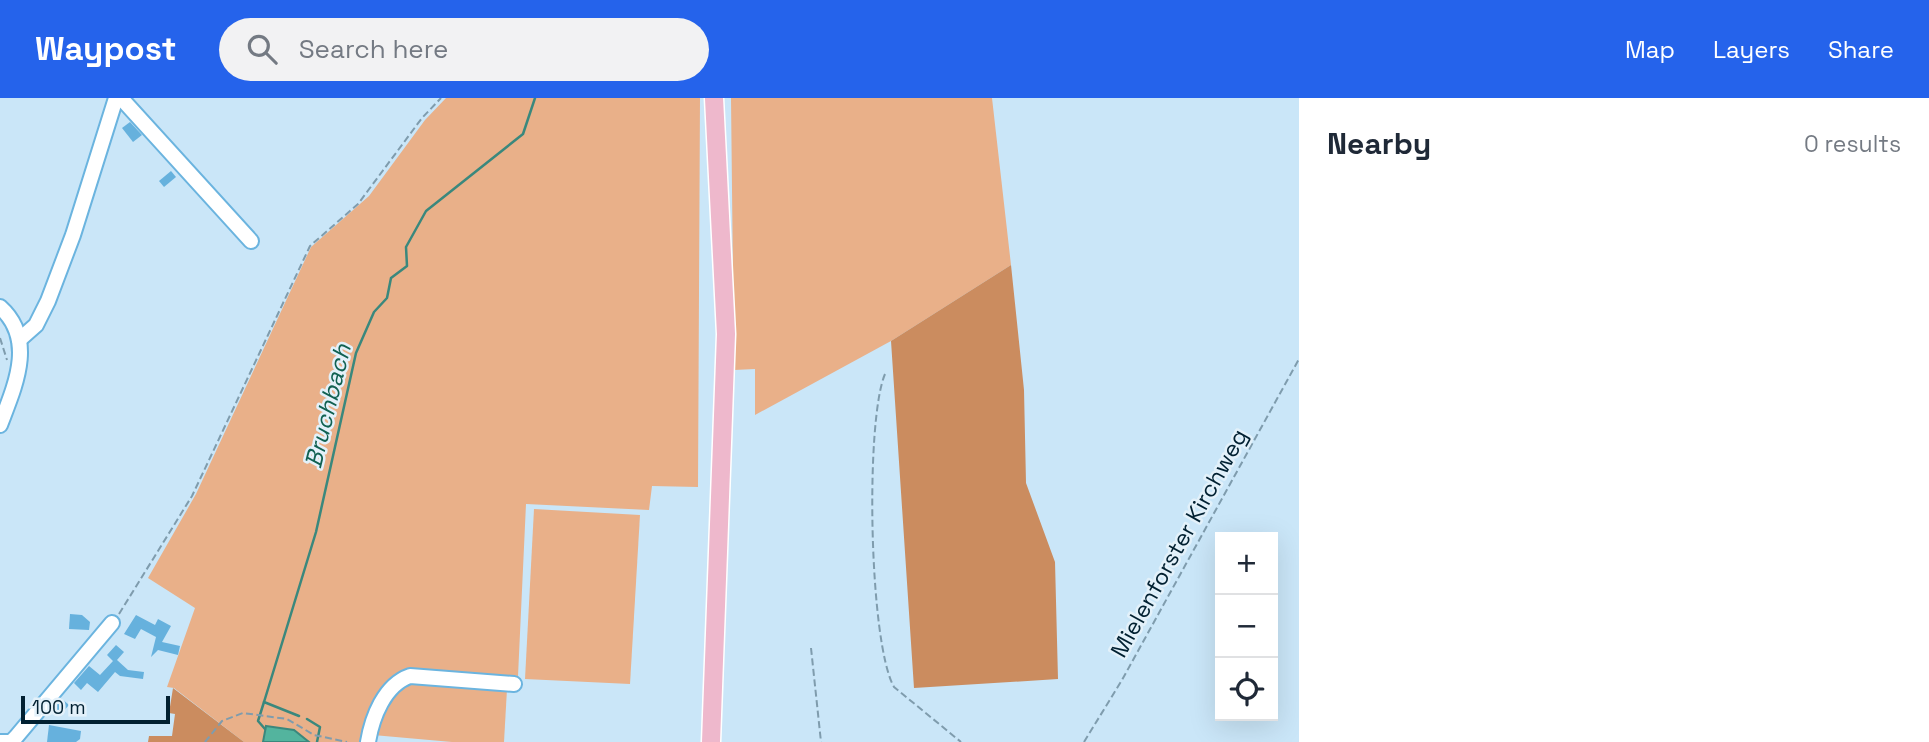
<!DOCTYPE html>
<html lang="en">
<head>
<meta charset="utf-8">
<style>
	body { margin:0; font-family:"Space Grotesk",sans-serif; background:#f2f2f3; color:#1f2937 }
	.controls { position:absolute; right:21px; bottom:21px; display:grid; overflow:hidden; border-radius:0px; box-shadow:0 7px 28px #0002 }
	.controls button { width:63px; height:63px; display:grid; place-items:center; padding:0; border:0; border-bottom:2px solid #e0e1e3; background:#fff; color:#1f2937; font:35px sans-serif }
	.scale { position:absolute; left:21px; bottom:18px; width:149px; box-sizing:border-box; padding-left:7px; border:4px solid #012031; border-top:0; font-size:19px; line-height:24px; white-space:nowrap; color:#012031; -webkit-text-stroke:5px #e3f1fa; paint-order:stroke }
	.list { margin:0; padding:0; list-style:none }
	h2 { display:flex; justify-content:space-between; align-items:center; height:91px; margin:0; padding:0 28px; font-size:30px }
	h2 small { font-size:23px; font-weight:400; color:#747a83 }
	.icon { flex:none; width:38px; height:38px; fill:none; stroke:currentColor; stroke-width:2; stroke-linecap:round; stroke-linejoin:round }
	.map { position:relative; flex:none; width:1299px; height:644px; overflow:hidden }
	header { display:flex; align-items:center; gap:42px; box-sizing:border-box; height:98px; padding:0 35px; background:#2563eb; color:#fff }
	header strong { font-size:33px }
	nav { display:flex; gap:38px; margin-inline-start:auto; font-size:24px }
	.search { width:490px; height:63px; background:#f2f2f3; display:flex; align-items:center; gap:18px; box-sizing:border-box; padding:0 24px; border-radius:38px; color:#747a83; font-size:26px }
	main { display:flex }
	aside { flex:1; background:#fff }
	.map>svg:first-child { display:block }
	.green { fill:#e9b089 }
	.forest { fill:#cb8c5f }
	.water { fill:#53b49e; stroke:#3a887d; stroke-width:2 }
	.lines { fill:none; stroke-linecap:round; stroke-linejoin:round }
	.stream { stroke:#3a887d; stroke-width:2.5 }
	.building { fill:#66b1dd }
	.minor-casing { stroke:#6bb4df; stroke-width:18 }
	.major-casing { stroke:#fff; stroke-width:21 }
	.path { stroke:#7f9cad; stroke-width:2; stroke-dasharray:7 3.5; stroke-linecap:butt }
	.minor { stroke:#fff; stroke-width:14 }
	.major { stroke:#eeb8cc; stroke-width:18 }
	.labels { text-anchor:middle; stroke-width:5; stroke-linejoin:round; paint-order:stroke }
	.street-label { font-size:23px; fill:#012031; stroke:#e3f1fa }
	.water-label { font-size:24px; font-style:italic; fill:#116151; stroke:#e3f1fa }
</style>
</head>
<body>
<header>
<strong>Waypost</strong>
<div class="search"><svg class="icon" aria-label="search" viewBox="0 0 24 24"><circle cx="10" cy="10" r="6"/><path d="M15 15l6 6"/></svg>Search here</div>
<nav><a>Map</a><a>Layers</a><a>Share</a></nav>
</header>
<main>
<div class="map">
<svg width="1299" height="644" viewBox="0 0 1299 644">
	<rect width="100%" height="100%" fill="#cae6f8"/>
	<g class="green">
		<path d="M446 0H700L698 389 652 388 649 412 526 406 518 578 407 571 391 586 366 644H309L294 632 267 628 263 644H244L174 590 167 589 195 510 148 480 196 396 311 149 369 98 425 22Z"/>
		<path d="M731 0H992L1011 167 891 243 755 317V271L734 272Z"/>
		<path d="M534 411 640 417 630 586 525 581Z"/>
		<path d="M408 585 507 591 504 644H452L373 637 390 598Z"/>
	</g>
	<g class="forest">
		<path d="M1011 167 1024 292 1026 385 1055 464 1058 581 914 590 891 243Z"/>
		<path d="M173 590 244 644H148L149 638H172L175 616 169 615Z"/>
	</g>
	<path class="water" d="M266 628 294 632 309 644H263Z"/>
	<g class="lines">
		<g class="stream">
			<path d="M264 604 258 623 265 631"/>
			<path d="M299 618 264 604 316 434 356 255 374 214 387 200 391 180 407 168 406 149 426 113 523 36 535 0"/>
			<path d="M307 621 320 629 317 644"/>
		</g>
	</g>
	<g class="building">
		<path d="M130 24 142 37 133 44 122 30Z"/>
		<path d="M171 73 176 79 164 89 159 83Z"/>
		<path d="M70 516 82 517 90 524 89 532 69 531Z"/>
		<path d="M136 517 155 527 158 521 171 528 162 544 180 548 178 557 158 552 151 559 156 539 141 531 135 541 124 536Z"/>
		<path d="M116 547 124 554 117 562 128 572 144 574 143 581 120 578 115 574 98 594 87 585 81 592 74 585 89 568 100 577 113 563 107 557Z"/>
		<path d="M61 600 69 607 61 616 54 609Z"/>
		<path d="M49 627 81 633 80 641 76 644H47Z"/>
	</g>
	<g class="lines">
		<g class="minor-casing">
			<g id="minor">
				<path d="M121 0 251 143"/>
				<path d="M0 209C37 242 14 290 0 327"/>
				<path d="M19 242 36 227 48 203 73 137 116 0"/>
				<path d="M0 644H11L16 639 112 525"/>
				<path d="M368 644C372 620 384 587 410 578L514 586"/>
			</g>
		</g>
		<g class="major-casing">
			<path id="major" d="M711 644 726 236 714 0"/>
		</g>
		<g class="path">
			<path d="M0 240 7 262"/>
			<path d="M885 276C865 323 869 545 894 589L961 644"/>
			<path d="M119 516 192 398 310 148 358 106 422 20 441 0"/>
			<path d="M811 550 821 644"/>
			<path d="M205 644 222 623 243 615 287 621 314 637 347 644"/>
			<path d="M1084 644 1122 582 1299 261"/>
		</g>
		<use href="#minor" class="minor"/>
		<use href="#major" class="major"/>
	</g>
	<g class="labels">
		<g class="street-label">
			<text transform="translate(1179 445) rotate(-61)" y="8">Mielenforster Kirchweg</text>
		</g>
		<g class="water-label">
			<text transform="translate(328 308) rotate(-76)" y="8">Bruchbach</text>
		</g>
	</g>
</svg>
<div class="controls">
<button>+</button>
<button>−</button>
<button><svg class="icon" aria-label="locate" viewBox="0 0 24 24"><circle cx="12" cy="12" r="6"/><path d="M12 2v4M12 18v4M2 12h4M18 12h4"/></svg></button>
</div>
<div class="scale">100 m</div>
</div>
<aside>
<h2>Nearby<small>0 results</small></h2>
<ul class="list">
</ul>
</aside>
</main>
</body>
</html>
